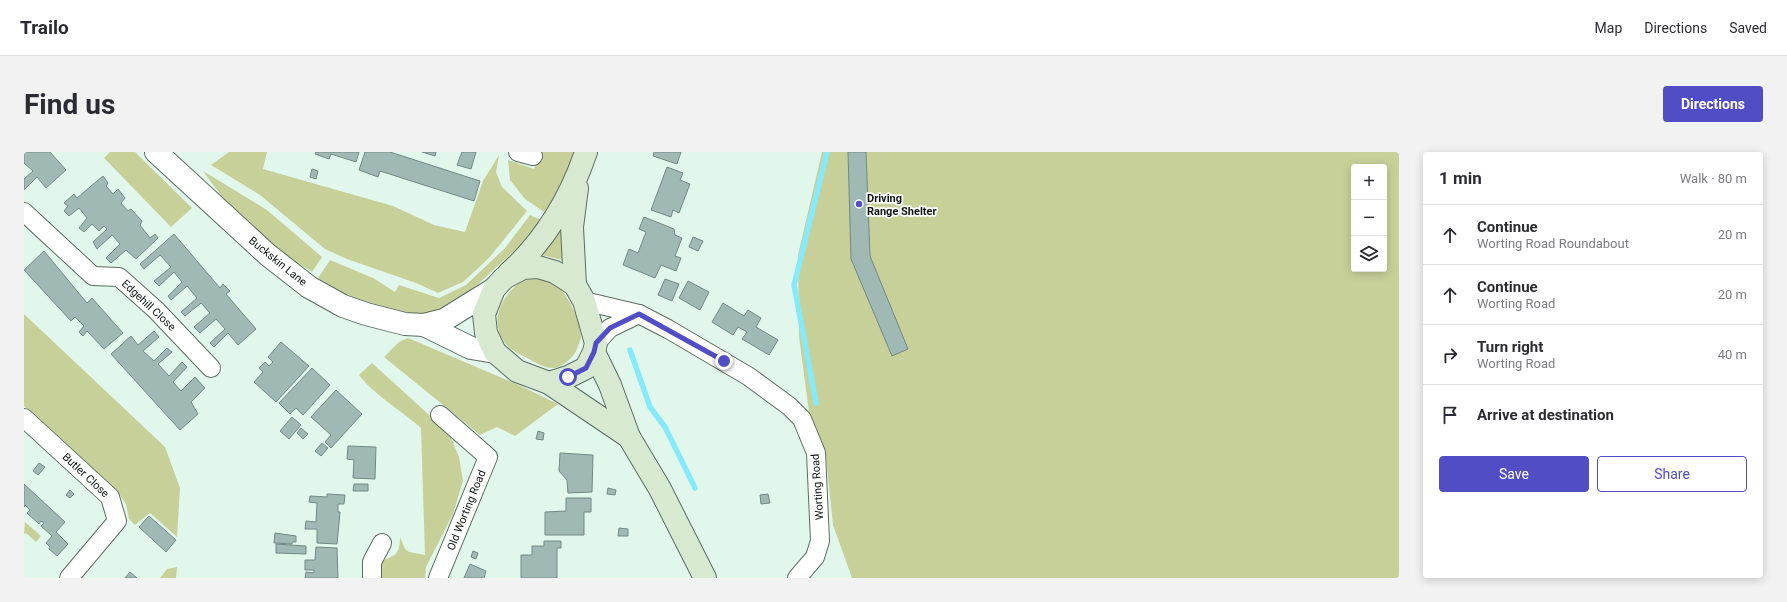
<!DOCTYPE html>
<html lang="en">
<head>
<meta charset="utf-8">
<style>
	body { margin:0; font-family:Roboto,sans-serif; background:#f2f2f3; color:#2b2b33 }
	.controls { position:absolute; right:12px; top:12px; display:grid; overflow:hidden; border-radius:4px; box-shadow:0 2px 10px #0003 }
	.controls button { width:36px; height:36px; display:grid; place-items:center; padding:0; border:0; border-bottom:1px solid #e1e1e2; background:#fff; color:#2b2b33; font:20px sans-serif }
	.stop { position:absolute; width:12px; height:12px; margin:-9px; border:3px solid #514dc4; border-radius:50%; background:#fff }
	.stop.end { background:#514dc4; border-color:#fff; box-shadow:0 1px 4px #0008 }
	.list { margin:0; padding:0; list-style:none }
	h2 { display:flex; justify-content:space-between; align-items:center; height:52px; margin:0; padding:0 16px; font-size:17px }
	h2 small { font-size:13px; font-weight:400; color:#7c7c81 }
	.list li { display:grid; grid-template-columns:26px 1fr auto; gap:12px; align-items:center; box-sizing:border-box; height:60px; padding:0 16px; border-top:1px solid #e1e1e2 }
	.list b { display:block; font-size:15px; white-space:nowrap }
	.list p { margin:0; font-size:13px; white-space:nowrap; color:#7c7c81 }
	.list em { font-size:13px; font-style:normal; color:#7c7c81 }
	.actions { display:flex; gap:8px; padding:12px 16px }
	.actions a { flex:1; padding:9px 0; border:1px solid #514dc4; border-radius:4px; text-align:center; font-size:14px; color:#514dc4 }
	.actions .main { background:#514dc4; color:#fff }
	.icon { flex:none; width:22px; height:22px; fill:none; stroke:currentColor; stroke-width:2; stroke-linecap:round; stroke-linejoin:round }
	.map { position:relative; flex:none; width:1375px; height:426px; overflow:hidden; border-radius:4px }
	header { display:flex; align-items:center; gap:24px; box-sizing:border-box; height:56px; padding:0 20px; background:#fff; border-bottom:1px solid #e1e1e2 }
	header strong { font-size:19px }
	nav { display:flex; gap:22px; margin-inline-start:auto; font-size:14px }
	.intro { display:flex; align-items:center; justify-content:space-between; box-sizing:border-box; height:96px; padding:0 24px }
	h1 { margin:0; font-size:28px }
	.button { padding:10px 18px; border-radius:4px; background:#514dc4; color:#fff; font-size:14px; font-weight:700 }
	main { display:flex; gap:24px; padding:0 24px }
	aside { flex:1; background:#fff; border-radius:4px; box-shadow:0 2px 10px #0003 }
	.map>svg:first-child { display:block }
	.green { fill:#c8d099; fill-rule:evenodd }
	.lines { fill:none; stroke-linecap:round; stroke-linejoin:round }
	.stream { stroke:#86eafa; stroke-width:5.5 }
	.building { fill:#a1b9b5; stroke:#728885 }
	.minor-casing { stroke:#5a6c62; stroke-width:20 }
	.tertiary-casing { stroke:#5a6c62; stroke-width:24 }
	.secondary-casing { stroke:#5a6c62; stroke-width:24 }
	.minor { stroke:#fff; stroke-width:18 }
	.tertiary { stroke:#fff; stroke-width:22 }
	.secondary { stroke:#d7ead1; stroke-width:22 }
	.route { stroke:#514dc4; stroke-width:5 }
	.poi-dot { fill:#514dc4; stroke:#fefefe; stroke-width:1.5 }
	.labels { text-anchor:middle; stroke-width:3.5; stroke-linejoin:round; paint-order:stroke }
	.poi-label { font-size:11px; font-weight:bold; fill:#0f1612; stroke:#fefefe; text-anchor:start }
	.street-label { font-size:11px; fill:#0f1612; stroke:#fefefe }
</style>
</head>
<body>
<header>
<strong>Trailo</strong>
<nav><a>Map</a><a>Directions</a><a>Saved</a></nav>
</header>
<div class="intro"><h1>Find us</h1><a class="button">Directions</a></div>
<main>
<div class="map">
<svg width="1375" height="426" viewBox="0 0 1375 426">
	<rect width="100%" height="100%" fill="#e2f7eb"/>
	<g class="green">
		<path d="M86 0H111L168 56 147 75 80 6Z"/>
		<path d="M205 0H243L239 17 369 54 410 73 441 80 459 29 475 3 472 20 478 35 503 59 465 106 439 130 414 141 392 131 323 107 301 97 236 43 187 13Z"/>
		<path d="M516 0H550L540 29 523 62 501 47 486 28 484 8 510 17Z"/>
		<path d="M798 0H1375V426H828L809 373 802 306 785 260 775 184 774 103ZM1330 15H1360V117H1330Z"/>
		<path d="M179 19 243 58 298 105 288 120 264 105 203 52Z"/>
		<path d="M506 63 517 68 500 90 442 143 414 160 387 163 356 155 321 142 294 126 306 108 349 126 371 140 375 133 415 146 442 133 481 96Z"/>
		<path d="M535 80H539L541 109 511 101 524 86Z"/>
		<path d="M499 128C507 128 519 126 526 129 542 135 557 170 557 185 557 189 554 193 553 197 550 205 540 214 531 216 523 217 512 211 505 207 500 204 492 201 487 197 462 174 475 145 499 128Z"/>
		<path d="M0 162 141 295 156 336 153 385 126 361 111 373 105 367 102 352 94 340 0 254Z"/>
		<path d="M384 186 495 233 534 252 491 284 473 275 456 283 360 205 375 190Z"/>
		<path d="M348 211 425 281 435 305 439 329 429 362 402 415 401 426H354V412C368 402 376 407 376 385L381 397 385 400 401 403 397 276C378 259 349 242 335 223Z"/>
		<path d="M1 370 17 384 12 390 2 381 0 382Z"/>
		<path d="M153 415 152 426H136L143 417Z"/>
	</g>
	<g class="lines">
		<g class="stream">
			<path d="M606 198 626 255 641 275 671 336"/>
			<path d="M792 251 770 133 803 0"/>
		</g>
	</g>
	<g class="building">
		<path d="M0 0H26L42 18 22 36 13 25 0 38V27L9 19 0 11Z"/>
		<path d="M292 0H335L332 10 307 2 305 7 291 2Z"/>
		<path d="M341 0H366L456 29 450 49 356 19 354 25 335 18Z"/>
		<path d="M398 0H412L411 4Z"/>
		<path d="M438 0H452L447 17 433 13Z"/>
		<path d="M630 0H657L653 12 629 4Z"/>
		<path d="M824 0H842L846 104 884 197 868 204 827 107Z"/>
		<path d="M643 15 659 21 656 28 666 32 655 61 649 58 647 65 627 58Z"/>
		<path d="M288 17 294 19 292 27 286 25Z"/>
		<path d="M79 24 84 31 82 34 89 42 94 37 101 46 97 51 104 59 107 57 118 69 116 73 126 86 131 82 134 86 112 107 102 98 87 111 82 106 96 92 88 83 73 97 69 90 83 77 80 74 75 79 68 72 60 80 55 76 63 66 55 56 45 64 40 59 44 54 40 51 50 42 53 46Z"/>
		<path d="M620 65 650 77 651 83 658 86 651 104 657 106 652 119 637 113 631 126 599 113 605 97 614 101 622 80 615 77Z"/>
		<path d="M150 82 196 136 199 132 206 139 202 142 232 177 214 193 204 181 190 195 186 191 201 177 192 167 176 181 170 175 186 161 177 151 161 164 157 160 173 146 163 134 147 148 144 144 158 130 150 120 135 134 130 129 147 115 136 103 120 117 116 112Z"/>
		<path d="M669 85 679 89 674 99 665 95Z"/>
		<path d="M20 99 63 151 68 146 99 181 80 197 63 179 59 184 55 180 60 174 51 165 47 169 0 118Z"/>
		<path d="M641 127 655 132 648 149 634 143Z"/>
		<path d="M664 129 685 140 676 158 655 146Z"/>
		<path d="M699 151 720 164 724 158 737 166 732 175 754 188 745 203 718 187 723 180 714 175 709 183 688 170Z"/>
		<path d="M130 179 135 185 119 199 130 209 143 196 148 200 134 212 145 224 158 210 163 215 149 230 157 239 171 225 181 236 167 250 174 262 156 278 87 202 107 184 114 193Z"/>
		<path d="M257 190 285 214 252 250 230 230 239 220 235 216 241 210 245 214 249 210 244 205Z"/>
		<path d="M288 216 306 233 279 263 272 256 266 262 255 251Z"/>
		<path d="M312 238 338 262 307 296 301 290 307 283 287 265Z"/>
		<path d="M268 265 277 273 265 287 256 279Z"/>
		<path d="M277 276 284 282 279 287 273 281Z"/>
		<path d="M514 279 520 281 519 288 512 287Z"/>
		<path d="M298 291 304 296 297 304 291 299Z"/>
		<path d="M324 294 352 295 351 327 329 326 330 308 323 307Z"/>
		<path d="M536 301 569 303 568 340 544 341 543 328 535 319Z"/>
		<path d="M15 311 21 315 14 323 9 319Z"/>
		<path d="M0 332 41 370 32 380 44 392 33 404 25 397 26 395 22 391 28 384 17 374 20 371 17 369 15 372 3 361 6 358 1 353 0 355Z"/>
		<path d="M330 332H344V339H329Z"/>
		<path d="M584 336 592 338 591 343 583 342Z"/>
		<path d="M46 338 50 342 46 346 42 343Z"/>
		<path d="M303 342 321 343 320 352H314V360H316L313 392 293 391V377H281L282 369 292 370 293 351 285 350 286 344 303 345Z"/>
		<path d="M744 342 746 351 737 352 736 343Z"/>
		<path d="M542 346H567V360H560V383H521V360L542 359Z"/>
		<path d="M125 364 152 388 142 400 115 375Z"/>
		<path d="M595 376 604 377V384H594Z"/>
		<path d="M251 381 272 384V390H268V392L250 391Z"/>
		<path d="M520 389H537V396H533V426H497V403H508V394H520Z"/>
		<path d="M252 392 282 394V402L252 401Z"/>
		<path d="M292 395 313 396 314 426H281L282 420 290 421V418H281V408H291Z"/>
		<path d="M449 399 454 401 452 407 447 405Z"/>
		<path d="M446 412 462 419 460 426H440Z"/>
		<path d="M106 420 113 426H101Z"/>
	</g>
	<g class="lines">
		<g class="minor-casing">
			<g id="minor">
				<path d="M494 0 509 4"/>
				<path d="M0 60 69 124 95 125 132 158 187 216"/>
				<path d="M560 149 615 162 644 177 724 224 765 254 778 267 792 301 796 389 791 405 773 426"/>
				<path d="M572 191 586 176 615 162"/>
				<path d="M0 266 86 345 93 369 45 426"/>
				<path d="M348 426V410L358 391"/>
				<path d="M414 426 464 305 416 263"/>
			</g>
		</g>
		<g class="tertiary-casing">
			<g id="tertiary">
				<path d="M132 0 244 103 285 135 319 154 342 162 381 172 400 173 420 168 470 137"/>
				<path d="M400 173 447 196 471 200"/>
			</g>
		</g>
		<g class="secondary-casing">
			<g id="secondary">
				<path d="M485 121C521 89 547 45 562 0"/>
				<path d="M551 133 548 75 553 36"/>
				<path d="M570 200 586 233 605 285 636 337 681 426"/>
				<path d="M525 231 544 225 562 216 570 200 572 191 560 149 551 133 531 120 514 115 499 116 480 126 470 137 460 162 462 181 471 200 493 219 525 231 605 285"/>
			</g>
		</g>
		<use href="#minor" class="minor"/>
		<use href="#tertiary" class="tertiary"/>
		<use href="#secondary" class="secondary"/>
	</g>
	<g class="lines">
		<path class="route" d="M544 225 562 216 570 200 572 191 586 176 615 162 700 209"/>
	</g>
	<circle class="poi-dot" cx="835" cy="52" r="4"/>
	<g class="labels">
		<g class="poi-label">
			<text x="843" y="50">Driving<tspan x="843" dy="13">Range Shelter</tspan></text>
		</g>
		<g class="street-label">
			<text transform="translate(254 109) rotate(39)" y="4">Buckskin Lane</text>
			<text transform="translate(125 153) rotate(43)" y="4">Edgehill Close</text>
			<text transform="translate(62 323) rotate(43)" y="4">Butler Close</text>
			<text transform="translate(793 335) rotate(-94)" y="4">Worting Road</text>
			<text transform="translate(442 358) rotate(-68)" y="4">Old Worting Road</text>
		</g>
	</g>
</svg>
<div class="controls">
<button>+</button>
<button>−</button>
<button><svg class="icon" aria-label="layers" viewBox="0 0 24 24"><path d="M12 4l9 5-9 5-9-5zM3 14l9 5 9-5"/></svg></button>
</div>
<div class="stop" style="left:544px;top:225px"></div>
<div class="stop end" style="left:700px;top:209px"></div>
</div>
<aside>
<h2>1 min<small>Walk · 80 m</small></h2>
<ul class="list">
<li><svg class="icon" aria-label="ahead" viewBox="0 0 24 24"><path d="M12 20V5M6 11l6-6 6 6"/></svg><div><b>Continue</b><p>Worting Road Roundabout</p></div><em>20 m</em></li>
<li><svg class="icon" aria-label="ahead" viewBox="0 0 24 24"><path d="M12 20V5M6 11l6-6 6 6"/></svg><div><b>Continue</b><p>Worting Road</p></div><em>20 m</em></li>
<li><svg class="icon" aria-label="right" viewBox="0 0 24 24"><path d="M7 20v-9h11M14 6l5 5-5 5"/></svg><div><b>Turn right</b><p>Worting Road</p></div><em>40 m</em></li>
<li><svg class="icon" aria-label="arrive" viewBox="0 0 24 24"><path d="M6 21V4h12l-3 4 3 4H6"/></svg><div><b>Arrive at destination</b></div></li>
</ul>
<div class="actions"><a class="main">Save</a><a>Share</a></div>
</aside>
</main>
</body>
</html>
